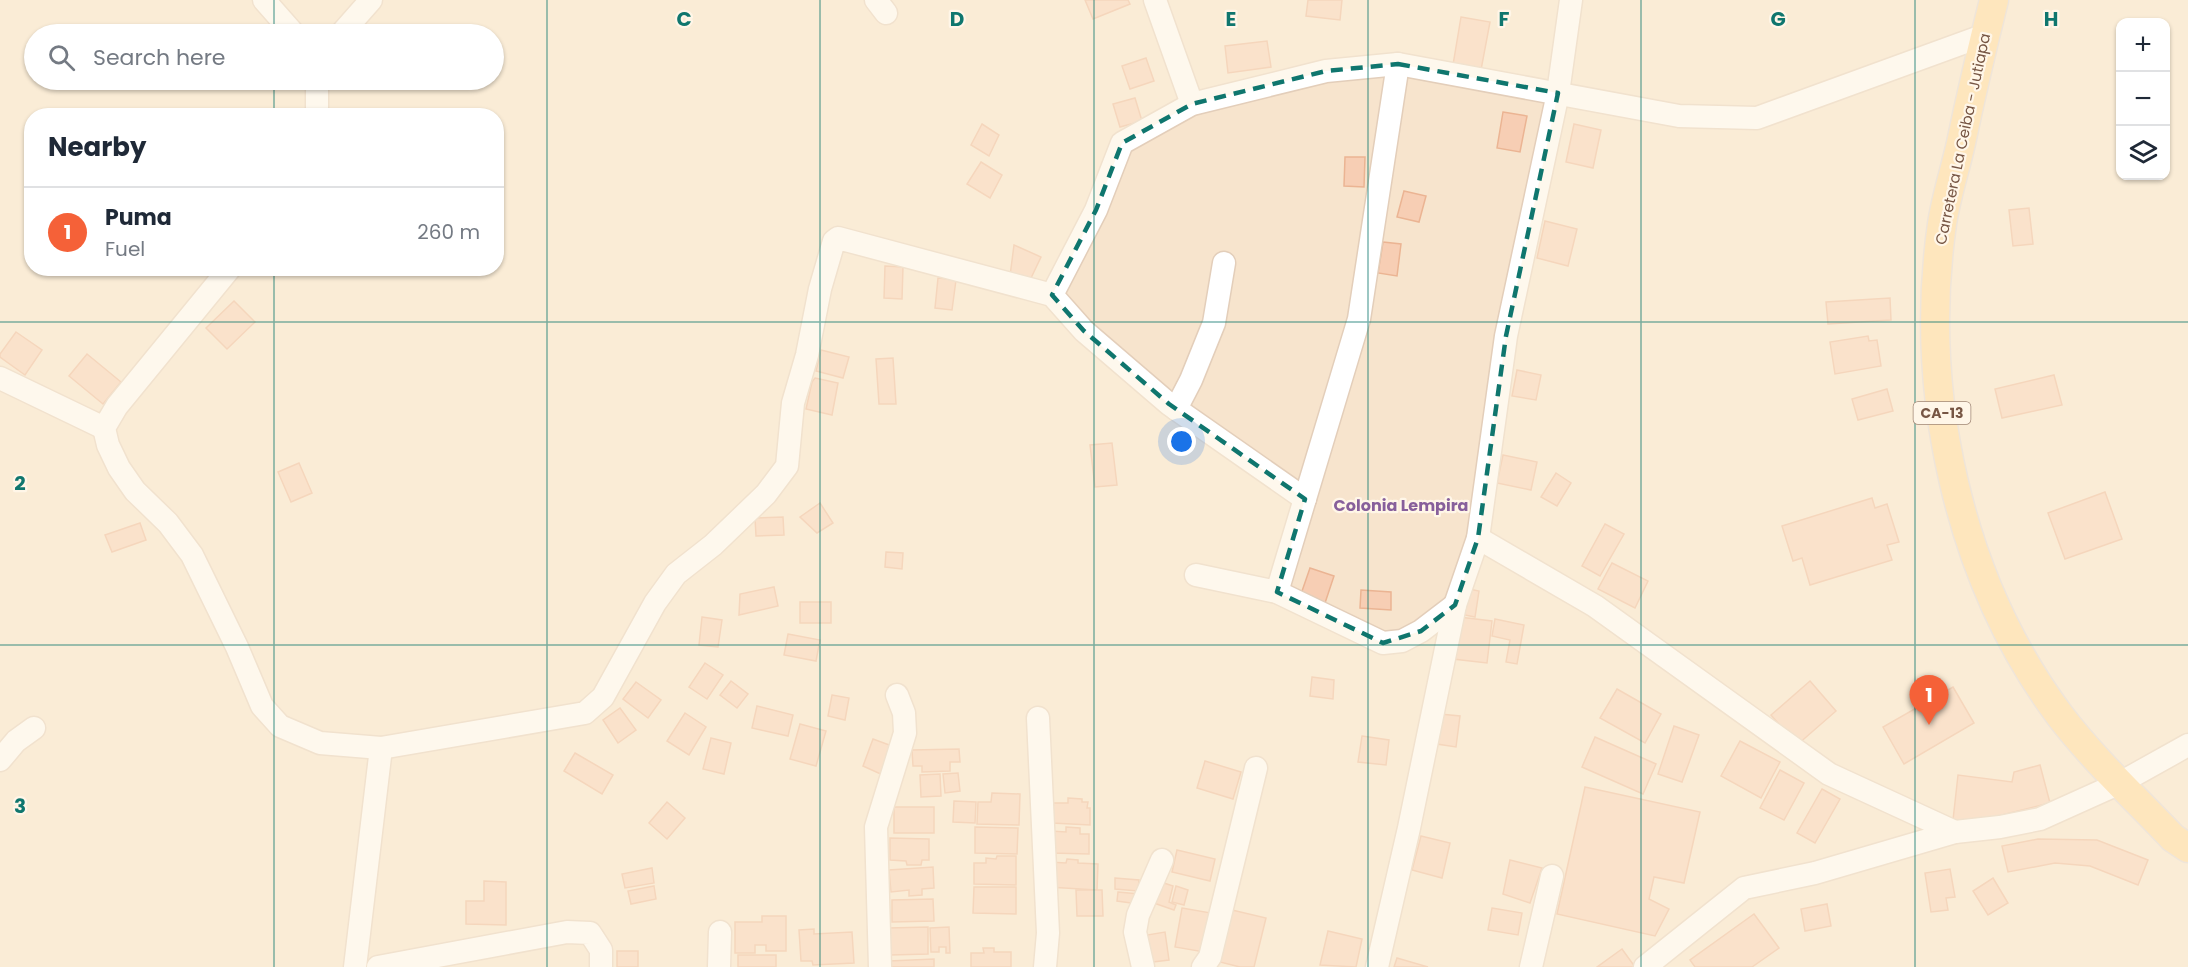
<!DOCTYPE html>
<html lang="en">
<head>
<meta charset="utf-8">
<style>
	body { margin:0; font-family:Poppins,sans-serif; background:#f2f2f3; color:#1f2937 }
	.controls { position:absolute; right:18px; top:18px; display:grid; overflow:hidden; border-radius:12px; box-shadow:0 2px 4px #0004 }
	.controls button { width:54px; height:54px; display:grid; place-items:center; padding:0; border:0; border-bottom:2px solid #e0e1e3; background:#fff; color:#1f2937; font:30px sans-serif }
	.you { position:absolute; left:1182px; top:442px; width:21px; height:21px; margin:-15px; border:4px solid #fff; border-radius:50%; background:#1a73e8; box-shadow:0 0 0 9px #1a73e833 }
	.badge { display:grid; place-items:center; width:39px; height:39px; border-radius:50%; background:#f56138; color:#fff; font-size:20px; font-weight:700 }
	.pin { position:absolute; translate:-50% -50px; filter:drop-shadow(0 2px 3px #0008) }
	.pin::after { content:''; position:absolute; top:32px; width:21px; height:18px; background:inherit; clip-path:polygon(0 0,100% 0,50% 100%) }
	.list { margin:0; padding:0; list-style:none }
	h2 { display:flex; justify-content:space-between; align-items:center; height:78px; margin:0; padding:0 24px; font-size:26px }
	h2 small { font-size:20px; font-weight:400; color:#747a83 }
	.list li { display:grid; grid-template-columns:39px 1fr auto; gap:18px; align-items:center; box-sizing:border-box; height:90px; padding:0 24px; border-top:2px solid #e0e1e3 }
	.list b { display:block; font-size:22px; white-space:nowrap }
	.list p { margin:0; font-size:20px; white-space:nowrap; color:#747a83 }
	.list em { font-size:20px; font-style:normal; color:#747a83 }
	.icon { flex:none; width:33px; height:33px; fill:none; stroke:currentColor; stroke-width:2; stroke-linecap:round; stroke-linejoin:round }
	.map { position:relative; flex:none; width:2188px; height:967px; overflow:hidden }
	.search { position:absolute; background:#fff; box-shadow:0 2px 4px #0004; left:24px; top:24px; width:480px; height:66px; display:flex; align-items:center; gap:15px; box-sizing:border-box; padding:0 21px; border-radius:33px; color:#747a83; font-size:22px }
	.panel { position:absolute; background:#fff; box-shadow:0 2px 4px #0004; left:24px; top:108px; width:480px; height:168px; border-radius:24px }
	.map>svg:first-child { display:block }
	.residential { fill:#f7e4cd; fill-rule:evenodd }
	.building { fill:#f7ceb4; stroke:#ebb493; stroke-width:1.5 }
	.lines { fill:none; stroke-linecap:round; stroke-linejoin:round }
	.minor-casing { stroke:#e3ceba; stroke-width:25 }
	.major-casing { stroke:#ded6d2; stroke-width:31 }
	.minor { stroke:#fff; stroke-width:22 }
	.major { stroke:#ffd796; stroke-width:28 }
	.marked { fill:none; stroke:#0f766e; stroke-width:4.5; stroke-dasharray:12 8; stroke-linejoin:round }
	.grid { fill:none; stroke:#0f766e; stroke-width:1.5; stroke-opacity:0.55 }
	.labels { text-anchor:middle; stroke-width:4.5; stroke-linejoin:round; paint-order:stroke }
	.shield { fill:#fff6e8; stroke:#a08675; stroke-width:1.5 }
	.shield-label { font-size:14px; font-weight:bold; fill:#775644 }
	.street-label { font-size:15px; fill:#775644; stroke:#fff6e8 }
	.neighbourhood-label { font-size:16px; font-weight:bold; fill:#875f9b; stroke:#fff6e8 }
	.grid-label { font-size:20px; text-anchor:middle; font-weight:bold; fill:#0f766e; stroke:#fff6e8; stroke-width:4.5; stroke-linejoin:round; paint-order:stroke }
</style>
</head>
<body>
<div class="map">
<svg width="2188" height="967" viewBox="0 0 2188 967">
	<rect width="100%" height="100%" fill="#fef2df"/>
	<path class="residential" d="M0 0H2188V967H0ZM2120 22H2166V176H2120ZM34 34H494V80H34ZM32 116H496V268H32Z"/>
	<g class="building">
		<path d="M1085 0H1128L1130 4 1093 19Z"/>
		<path d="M1308 0H1342L1340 20 1306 16Z"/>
		<path d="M1461 17 1490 22 1481 70 1453 65Z"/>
		<path d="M1267 41 1271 67 1228 73 1225 46Z"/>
		<path d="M1146 58 1154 81 1130 89 1122 66Z"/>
		<path d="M1135 98 1142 121 1120 127 1113 104Z"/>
		<path d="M1503 112 1527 116 1520 152 1497 148Z"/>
		<path d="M982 124 999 135 989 156 971 145Z"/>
		<path d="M1574 124 1601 130 1593 168 1566 162Z"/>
		<path d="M1345 157H1365L1364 187 1344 186Z"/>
		<path d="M981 162 1002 175 990 198 967 184Z"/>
		<path d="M1404 191 1426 196 1419 222 1397 217Z"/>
		<path d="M2029 208 2033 244 2013 246 2009 210Z"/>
		<path d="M1545 221 1577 229 1568 266 1537 258Z"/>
		<path d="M1383 242 1401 244 1397 276 1378 273Z"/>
		<path d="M1014 245 1041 257 1031 278 1010 276Z"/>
		<path d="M885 266 903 267 902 299 884 298Z"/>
		<path d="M938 278 956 280 952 310 935 308Z"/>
		<path d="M1890 298 1891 320 1828 324 1826 302Z"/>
		<path d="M234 301 255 322 227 349 206 328Z"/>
		<path d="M16 332 42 350 25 375 0 357V354Z"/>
		<path d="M1868 336 1869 341 1877 340 1881 366 1835 374 1830 342Z"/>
		<path d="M821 350 849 357 843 378 816 371Z"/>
		<path d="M87 354 121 382 103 404 69 376Z"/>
		<path d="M893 358 896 404H879L876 359Z"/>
		<path d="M1517 370 1541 375 1536 400 1512 396Z"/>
		<path d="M2054 375 2062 405 2002 418 1995 389Z"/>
		<path d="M815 378 838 383 832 415 806 409 812 382Z"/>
		<path d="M1887 389 1893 411 1858 420 1852 399Z"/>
		<path d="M1112 443 1117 485 1095 487 1090 445Z"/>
		<path d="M1503 455 1537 462 1531 490 1497 483Z"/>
		<path d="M299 463 312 493 291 502 278 472Z"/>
		<path d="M1556 473 1571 483 1557 506 1541 497Z"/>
		<path d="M2105 492 2122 539 2065 559 2048 513Z"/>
		<path d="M1872 498 1875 508 1887 504 1899 542 1887 545 1892 560 1810 585 1802 558 1793 561 1782 526Z"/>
		<path d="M820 503 833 523 817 533 800 517Z"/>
		<path d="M783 517 784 535 756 536 755 518Z"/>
		<path d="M140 523 146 540 112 552 105 535Z"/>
		<path d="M1605 524 1624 534 1600 576 1582 566Z"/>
		<path d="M886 552 903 553 902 569 885 567Z"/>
		<path d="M1612 563 1648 581 1635 608 1598 589Z"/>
		<path d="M1310 568 1334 576 1325 603 1301 594Z"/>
		<path d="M774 587 778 606 739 615 740 594Z"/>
		<path d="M1464 588 1479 591 1475 617 1460 614Z"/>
		<path d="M1361 590 1391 592V610L1360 608Z"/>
		<rect x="800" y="602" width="31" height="21"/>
		<path d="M702 617 722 620 718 647 699 645Z"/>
		<path d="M1459 617 1492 621 1487 663 1453 659Z"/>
		<path d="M1495 619 1524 625 1517 664 1506 662 1510 640 1492 636Z"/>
		<path d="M788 634 820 640 816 661 784 655Z"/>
		<path d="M705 663 723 675 707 699 689 687Z"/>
		<path d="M1312 677 1334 680 1333 699 1310 696Z"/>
		<path d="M731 681 748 694 737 708 720 695Z"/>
		<path d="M1810 681 1836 711 1797 745 1771 715Z"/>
		<path d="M636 682 661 700 648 718 623 699Z"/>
		<path d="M1953 687 1974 723 1904 764 1883 727Z"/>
		<path d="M1617 689 1661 714 1645 743 1600 718Z"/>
		<path d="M832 695 849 698 845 720 828 716Z"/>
		<path d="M757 706 793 715 788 736 752 728Z"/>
		<path d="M620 708 636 730 618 743 603 720Z"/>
		<path d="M685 713 706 727 689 755 667 741Z"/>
		<path d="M1440 714 1460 716 1456 747 1437 744Z"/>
		<path d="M800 724 826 731 816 766 790 759Z"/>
		<path d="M1674 726 1699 735 1682 782 1658 774Z"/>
		<path d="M1362 736 1389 740 1386 765 1358 762Z"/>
		<path d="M1595 737 1656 764 1643 794 1582 767Z"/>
		<path d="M711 738 731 743 724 774 703 769Z"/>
		<path d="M873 739 892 746 885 776 863 766Z"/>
		<path d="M1740 741 1780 762 1761 798 1721 776Z"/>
		<path d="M959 749 960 762H950V771L922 772V766H913L912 750Z"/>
		<path d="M575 753 613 775 602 794 564 771Z"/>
		<path d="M1205 761 1241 772 1233 799 1197 788Z"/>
		<path d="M2040 765 2050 803 1974 822 1953 820 1958 775 2012 782 2014 772Z"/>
		<path d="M1780 770 1804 783 1784 820 1760 808Z"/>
		<path d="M958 773 960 791 945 793 943 774Z"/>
		<path d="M940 774 941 796 921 797 920 775Z"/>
		<path d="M1585 787 1700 812 1684 883 1654 877 1649 899 1669 909 1655 936 1557 914Z"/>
		<path d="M1822 789 1840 799 1815 843 1797 833Z"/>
		<path d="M992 793 1020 794 1019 825 977 824 978 802H991Z"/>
		<path d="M1068 798 1082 799V802H1088L1087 808H1090V825L1052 823V803H1068Z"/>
		<path d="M954 801 976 802 975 823 953 822Z"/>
		<path d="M667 802 685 818 667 839 649 823Z"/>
		<rect x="894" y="807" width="40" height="26"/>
		<path d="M975 827 1018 828 1017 854 975 853Z"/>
		<path d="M1066 827 1080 828V834H1089V854L1051 853V831L1066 832Z"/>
		<path d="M1421 836 1450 843 1442 878 1412 870Z"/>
		<path d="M890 838 929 839V860H922L921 865H907L906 861 890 860Z"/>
		<path d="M2038 839 2097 840 2148 860 2138 885 2090 866 2055 863 2008 872 2002 846Z"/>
		<path d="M1177 850 1215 859 1210 881 1172 872Z"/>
		<path d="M997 856H1016V885L974 884V863H986V858L996 859Z"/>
		<path d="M1067 859 1078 860V863L1098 864 1097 890 1048 887 1049 862 1066 863Z"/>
		<path d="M1510 860 1542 868 1530 903 1503 894Z"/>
		<path d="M933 867 934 888 922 889V895L909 896V890L891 892 889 870Z"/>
		<path d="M652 868 654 883 625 888 622 874Z"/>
		<path d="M1950 869 1955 897 1946 898 1948 910 1931 912 1925 873Z"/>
		<path d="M1115 878 1139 880 1138 891 1115 889Z"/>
		<path d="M1993 878 2008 903 1988 915 1973 891Z"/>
		<path d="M1155 880 1173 886 1169 902 1176 905 1174 910 1148 901Z"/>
		<path d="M484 881 506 882V925L466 924V901H484Z"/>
		<path d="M654 886 656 899 631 904 628 891Z"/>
		<path d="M1176 886 1188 890 1184 905 1172 902Z"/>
		<path d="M974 887H1016V914L973 913Z"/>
		<path d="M1076 890H1102L1103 916H1077Z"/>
		<path d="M1118 892 1139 894 1138 904 1117 901Z"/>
		<path d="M933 899 934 921 892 922V900Z"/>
		<path d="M1827 904 1831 926 1805 931 1801 909Z"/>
		<path d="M1182 908 1211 913 1204 952 1175 947Z"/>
		<path d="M1492 908 1522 913 1518 935 1488 930Z"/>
		<path d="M1232 910 1266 918 1254 967H1240L1220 962Z"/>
		<path d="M1754 914 1779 948 1752 967H1695L1690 960Z"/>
		<path d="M762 916H786V951H766V945H755V953H735V922H762Z"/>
		<path d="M928 927V954L890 955 889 928Z"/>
		<path d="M949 927 950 953H946V947H939V952H931L930 928Z"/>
		<path d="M814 929V934L852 932 854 963 813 965 812 961H801L799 930Z"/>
		<path d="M1328 931 1362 939 1356 967 1320 965Z"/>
		<path d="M1165 932 1169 960 1145 963 1141 936Z"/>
		<path d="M983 948H994V952H1011V967H971V953H984Z"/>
		<path d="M1622 949 1635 967H1597Z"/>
		<rect x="617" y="951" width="21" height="16"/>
		<rect x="738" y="955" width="38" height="12"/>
		<path d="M1397 958 1428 967H1394Z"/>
		<path d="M934 959V967H889V961Z"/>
	</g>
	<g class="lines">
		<g class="minor-casing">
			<g id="minor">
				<path d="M264 0 294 34"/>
				<path d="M876 0 886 13"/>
				<path d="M1155 0 1192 104"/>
				<path d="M341 34 371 0"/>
				<path d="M317 116V80"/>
				<path d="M230 268 117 406 104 428 108 445 119 468 135 491 168 523 192 555 237 647 262 706 280 726 320 743 381 748 585 713 603 697 655 603 676 574 713 545 766 494 787 466 793 403 807 355 820 289 834 241 838 238 1052 295 1084 331 1169 404 1305 499"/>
				<path d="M1052 295 1096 210 1122 143 1192 104 1326 71 1398 64 1679 116 1757 118 1985 35"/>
				<path d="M0 378 104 428"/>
				<path d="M1176 409 1191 380 1214 323 1224 263"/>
				<path d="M1478 538 1595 606 1829 774 1955 832"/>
				<path d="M1196 575 1277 592 1383 643 1402 641 1421 631 1455 605"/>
				<path d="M1277 592 1359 319 1398 64"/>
				<path d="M1038 718 1048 933 1045 967"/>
				<path d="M0 760 16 741 34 728"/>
				<path d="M355 967 381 748"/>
				<path d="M378 967 567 932 590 933 601 950V967"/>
				<path d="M719 967 720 932"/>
				<path d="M880 967 876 827 905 733 904 713 897 695"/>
				<path d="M1143 967 1135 932 1138 915 1162 860"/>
				<path d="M1203 967 1210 957 1256 768"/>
				<path d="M1377 967 1409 828 1455 605 1478 538 1506 336 1558 93 1571 0"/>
				<path d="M1531 967 1552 876"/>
				<path d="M1645 967 1744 888 1815 873 1955 832 2000 827 2040 819 2120 783 2188 745"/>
			</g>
		</g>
		<g class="major-casing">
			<path id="major" d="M1994 0C1982 48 1971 95 1961 143 1955 170 1946 197 1942 224 1918 392 1958 580 2061 717 2094 760 2135 798 2173 838L2188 848"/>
		</g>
		<use href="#minor" class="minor"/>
		<use href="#major" class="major"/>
	</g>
	<path d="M0 0H2188V967H0ZM1398 64 1558 93 1506 336 1478 538 1455 605 1421 631 1383 643 1277 592 1305 499 1169 404 1084 331 1052 295 1096 210 1122 143 1192 104 1326 71Z" fill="#fef2df" fill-opacity=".55" fill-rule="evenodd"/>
	<path class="marked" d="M1398 64 1558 93 1506 336 1478 538 1455 605 1421 631 1383 643 1277 592 1305 499 1169 404 1084 331 1052 295 1096 210 1122 143 1192 104 1326 71Z"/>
	<path class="grid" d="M274 0V34M547 0V967M820 0V967M1094 0V967M1368 0V967M1641 0V967M1915 0V967M274 80V116M274 268V967M0 322H2188M0 645H2188"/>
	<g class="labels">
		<rect class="shield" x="1913.5" y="402" width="57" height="22" rx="4.5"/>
		<g class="shield-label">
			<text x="1942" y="418">CA-13</text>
		</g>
		<g class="street-label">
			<text transform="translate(1963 139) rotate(-78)" y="5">Carretera La Ceiba - Jutiapa</text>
		</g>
		<g class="neighbourhood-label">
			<text x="1401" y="511">Colonia Lempira</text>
		</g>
	</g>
	<g class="grid-label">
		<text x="684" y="26">C</text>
		<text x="957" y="26">D</text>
		<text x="1231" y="26">E</text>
		<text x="1504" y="26">F</text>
		<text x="1778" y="26">G</text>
		<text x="2051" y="26">H</text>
		<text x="20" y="490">2</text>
		<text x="20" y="813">3</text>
	</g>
</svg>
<div class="controls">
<button>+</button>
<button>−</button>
<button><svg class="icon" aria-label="layers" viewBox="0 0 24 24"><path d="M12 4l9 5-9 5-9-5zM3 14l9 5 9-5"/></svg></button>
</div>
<div class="you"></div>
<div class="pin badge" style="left:1929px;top:725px">1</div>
<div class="search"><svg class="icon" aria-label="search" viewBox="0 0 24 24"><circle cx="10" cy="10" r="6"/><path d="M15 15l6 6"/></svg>Search here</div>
<section class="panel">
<h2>Nearby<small></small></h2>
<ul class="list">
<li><span class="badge">1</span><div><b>Puma</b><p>Fuel</p></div><em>260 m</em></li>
</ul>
</section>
</div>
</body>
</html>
